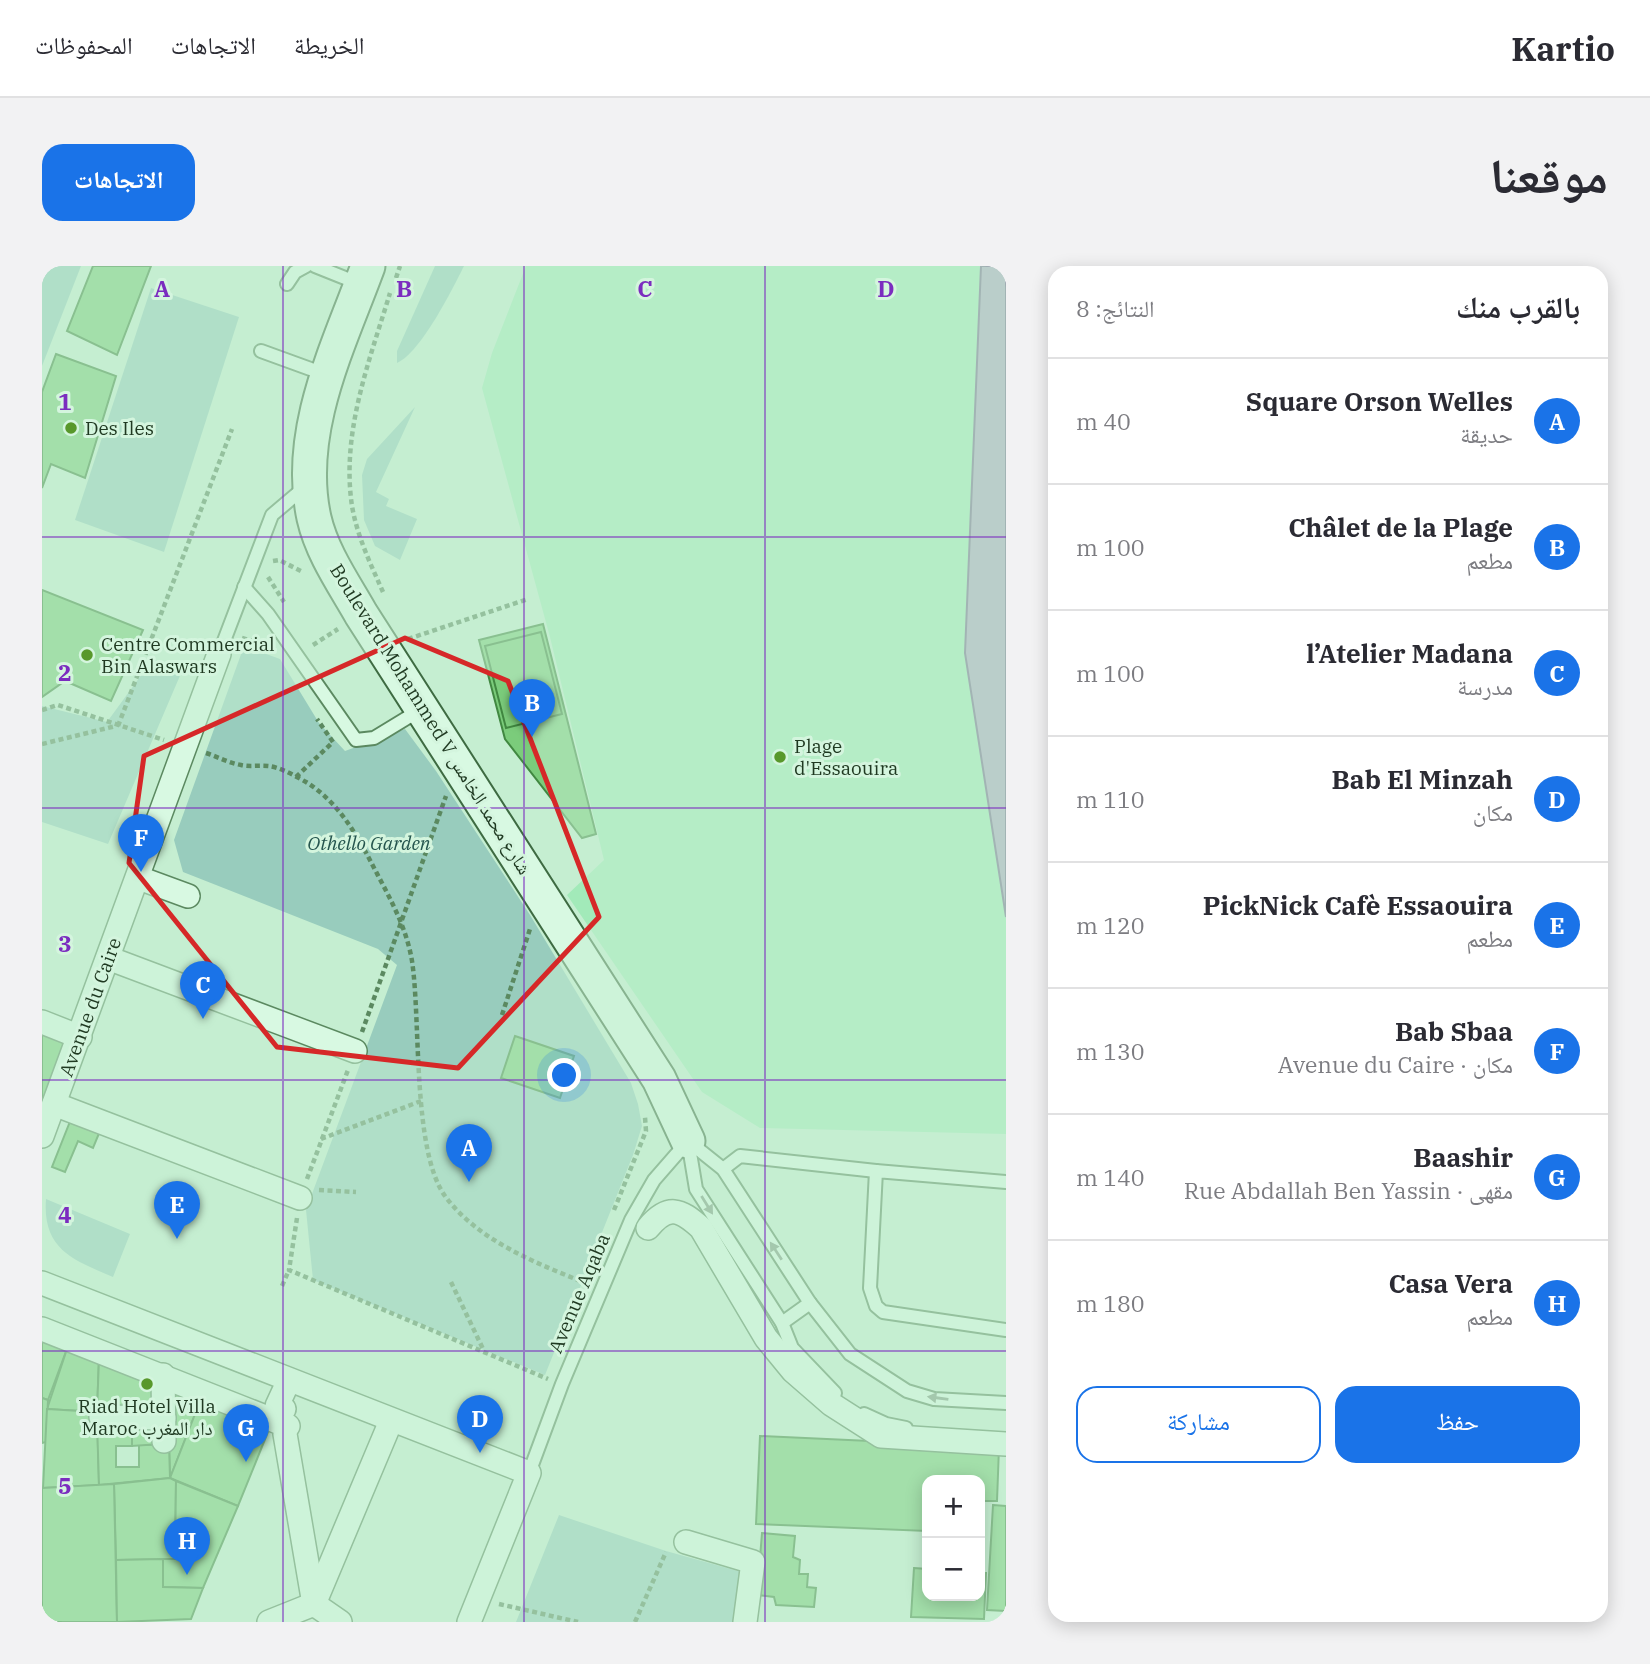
<!DOCTYPE html>
<html lang="ar">
<head>
<meta charset="utf-8">
<style>
	body { margin:0; font-family:"IBM Plex Serif","Noto Naskh Arabic",serif; background:#f2f2f3; color:#2b2b33; direction:rtl }
	.controls { position:absolute; right:21px; bottom:21px; display:grid; overflow:hidden; border-radius:14px; box-shadow:0 4px 18px #0003 }
	.controls button { width:63px; height:63px; display:grid; place-items:center; padding:0; border:0; border-bottom:2px solid #e1e1e2; background:#fff; color:#2b2b33; font:35px sans-serif }
	.you { position:absolute; left:523px; top:810px; width:24px; height:24px; margin:-18px; border:5px solid #fff; border-radius:50%; background:#1a73e8; box-shadow:0 0 0 10px #1a73e833 }
	.badge { display:grid; place-items:center; width:46px; height:46px; border-radius:50%; background:#1a73e8; color:#fff; font-size:23px; font-weight:700 }
	.pin { position:absolute; translate:-50% -58px; filter:drop-shadow(0 2px 4px #0008) }
	.pin::after { content:''; position:absolute; top:37px; width:24px; height:21px; background:inherit; clip-path:polygon(0 0,100% 0,50% 100%) }
	.list { margin:0; padding:0; list-style:none }
	h2 { display:flex; justify-content:space-between; align-items:center; height:91px; margin:0; padding:0 28px; font-size:30px }
	h2 small { font-size:23px; font-weight:400; color:#7c7c81 }
	.list li { display:grid; grid-template-columns:46px 1fr auto; gap:21px; align-items:center; box-sizing:border-box; height:126px; padding:0 28px; border-top:2px solid #e1e1e2 }
	.list b { display:block; font-size:26px; white-space:nowrap }
	.list p { margin:0; font-size:23px; white-space:nowrap; color:#7c7c81 }
	.list em { font-size:23px; font-style:normal; color:#7c7c81 }
	.actions { display:flex; gap:14px; padding:21px 28px }
	.actions a { flex:1; padding:16px 0; border:2px solid #1a73e8; border-radius:21px; text-align:center; font-size:24px; color:#1a73e8 }
	.actions .main { background:#1a73e8; color:#fff }
	.map { position:relative; flex:none; width:964px; height:1356px; overflow:hidden; direction:ltr; border-radius:21px }
	header { display:flex; align-items:center; gap:42px; box-sizing:border-box; height:98px; padding:0 35px; background:#fff; border-bottom:2px solid #e1e1e2 }
	header strong { font-size:33px }
	nav { display:flex; gap:38px; margin-inline-start:auto; font-size:24px }
	.intro { display:flex; align-items:center; justify-content:space-between; box-sizing:border-box; height:168px; padding:0 42px }
	h1 { margin:0; font-size:49px }
	.button { padding:18px 32px; border-radius:21px; background:#1a73e8; color:#fff; font-size:24px; font-weight:700 }
	main { display:flex; gap:42px; padding:0 42px }
	aside { flex:1; background:#fff; border-radius:21px; box-shadow:0 4px 18px #0003 }
	.map>svg:first-child { display:block }
	.green { fill:#98ccbd }
	.sand { fill:#a2eab9 }
	.water { fill:#aea6c1; stroke:#796d90; stroke-width:2 }
	.building { fill:#7bcc7b; stroke:#418841; stroke-width:2 }
	.lines { fill:none; stroke-linecap:round; stroke-linejoin:round }
	.lane-casing { stroke:#5b8960; stroke-width:16 }
	.street-casing { stroke:#5b8960; stroke-width:26 }
	.secondary-casing { stroke:#3e6b42; stroke-width:37 }
	.path { stroke:#5b8960; stroke-width:4.5; stroke-dasharray:5 3.5; stroke-linecap:butt }
	.lane { stroke:#d8f9e2; stroke-width:12 }
	.street { stroke:#d8f9e2; stroke-width:23 }
	.secondary { stroke:#d8f9e2; stroke-width:33 }
	.oneway { fill:#7c9982 }
	.marked { fill:none; stroke:#d62828; stroke-width:5; stroke-linejoin:round }
	.grid { fill:none; stroke:#7b2cbf; stroke-width:2; stroke-opacity:0.55 }
	.poi-dot { fill:#58982b; stroke:#d4f5de; stroke-width:2.5 }
	.labels { text-anchor:middle; stroke-width:6; stroke-linejoin:round; paint-order:stroke }
	.poi-label { font-size:19px; fill:#1f3921; stroke:#d4f5de; text-anchor:start }
	.street-label { font-size:19px; fill:#1f3921; stroke:#d4f5de }
	.park-label { font-size:19px; font-style:italic; fill:#25554e; stroke:#d4f5de }
	.grid-label { font-size:23px; text-anchor:middle; font-weight:bold; fill:#7b2cbf; stroke:#d4f5de; stroke-width:6; stroke-linejoin:round; paint-order:stroke }
</style>
</head>
<body>
<header>
<strong>Kartio</strong>
<nav><a>الخريطة</a><a>الاتجاهات</a><a>المحفوظات</a></nav>
</header>
<div class="intro"><h1>موقعنا</h1><a class="button">الاتجاهات</a></div>
<main>
<aside>
<h2>بالقرب منك<small>النتائج: 8</small></h2>
<ul class="list">
<li><span class="badge">A</span><div><b>Square Orson Welles</b><p>حديقة</p></div><em>40 m</em></li>
<li><span class="badge">B</span><div><b>Châlet de la Plage</b><p>مطعم</p></div><em>100 m</em></li>
<li><span class="badge">C</span><div><b>l’Atelier Madana</b><p>مدرسة</p></div><em>100 m</em></li>
<li><span class="badge">D</span><div><b>Bab El Minzah</b><p>مكان</p></div><em>110 m</em></li>
<li><span class="badge">E</span><div><b>PickNick Cafè Essaouira</b><p>مطعم</p></div><em>120 m</em></li>
<li><span class="badge">F</span><div><b>Bab Sbaa</b><p>مكان · Avenue du Caire</p></div><em>130 m</em></li>
<li><span class="badge">G</span><div><b>Baashir</b><p>مقهى · Rue Abdallah Ben Yassin</p></div><em>140 m</em></li>
<li><span class="badge">H</span><div><b>Casa Vera</b><p>مطعم</p></div><em>180 m</em></li>
</ul>
<div class="actions"><a class="main">حفظ</a><a>مشاركة</a></div>
</aside>
<div class="map">
<svg width="964" height="1356" viewBox="0 0 964 1356">
	<rect width="100%" height="100%" fill="#c5eed1"/>
	<g class="green">
		<path d="M2 0H39L0 100V6Z"/>
		<path d="M393 0H422C410 24 379 86 355 97V85Z"/>
		<path d="M109 22 197 51 122 286 33 254Z"/>
		<path d="M373 141 334 226 347 233 344 240 375 253 358 294 333 280 322 254 320 209 325 193Z"/>
		<path d="M202 380 238 393 277 457 303 485 363 463 394 505 488 649 589 817 596 838 600 860 591 889 503 1109 271 1014 264 944 355 699 336 683 141 606 132 574Z"/>
		<path d="M111 393 140 405 66 578 0 556V440L65 456Z"/>
		<path d="M4 933 88 968 71 1011C34 995 0 985 4 933Z"/>
		<path d="M517 1249 624 1285 703 1307 697 1356H474Z"/>
	</g>
	<path class="sand" d="M484 0H939L923 387 964 651V868L718 862 660 826 525 629 562 594 508 371 440 122 450 87Z"/>
	<path class="water" d="M939 0H964V651L923 387Z"/>
	<g class="building">
		<path d="M51 0H109L75 89 25 65Z"/>
		<path d="M14 88 74 110 43 212 9 198 0 222V126Z"/>
		<path d="M0 324 101 364 69 435 23 415 0 431Z"/>
		<path d="M501 358 554 568 540 572 463 473 437 374Z"/>
		<path d="M499 366 520 448 464 462 443 380Z"/>
		<path d="M0 762 29 773 0 849Z"/>
		<path d="M473 770 532 790 518 832 459 812Z"/>
		<path d="M29 853 58 865 51 882 36 875 23 906 10 901Z"/>
		<path d="M0 1070 26 1080 6 1134 0 1132Z"/>
		<path d="M26 1080 57 1092 55 1146 5 1143Z"/>
		<path d="M57 1092 116 1115 117 1148 55 1146Z"/>
		<path d="M126 1120 159 1133 128 1212 127 1178Z"/>
		<path d="M0 1132 6 1134 4 1176 0 1177Z"/>
		<path d="M159 1133 228 1161 196 1240 128 1212Z"/>
		<path d="M5 1143 55 1146 57 1219 1 1222Z"/>
		<path d="M55 1156H90V1180H74V1201H97V1179L127 1178 128 1212 57 1219Z"/>
		<path d="M90 1156H117L118 1178 90 1180Z"/>
		<path d="M718 1170 957 1181 955 1235H938V1214H885V1265L714 1258Z"/>
		<path d="M128 1212 134 1215 133 1293 74 1294 72 1218Z"/>
		<path d="M134 1215 196 1240 161 1322 121 1321V1293H133Z"/>
		<path d="M72 1218 75 1356H0V1222Z"/>
		<path d="M951 1239 964 1240V1345L945 1344Z"/>
		<path d="M720 1267 753 1270 751 1291 758 1294 757 1308H766L765 1321 774 1322 772 1341 734 1339 732 1331 715 1329Z"/>
		<path d="M121 1293V1321L161 1322 149 1353 75 1356 74 1294Z"/>
		<path d="M872 1302 885 1303V1330H938V1307H944L942 1353 869 1351Z"/>
	</g>
	<g class="lines">
		<g class="lane-casing">
			<g id="lane">
				<path d="M273 0 318 18"/>
				<path d="M245 18 253 6 264 0"/>
				<path d="M219 85 285 109"/>
				<path d="M202 321 226 348 314 474 332 472 378 444"/>
				<path d="M177 388 230 249 263 221"/>
				<path d="M646 875 654 923 740 1057 750 1082 793 1127"/>
				<path d="M646 875 681 903 768 1037 808 1088 865 1125 892 1133 964 1137"/>
				<path d="M681 903 698 890 834 905"/>
				<path d="M964 916 834 905 828 1022 834 1040 841 1046 964 1064"/>
				<path d="M740 1057 768 1037"/>
				<path d="M822 1148 844 1158 864 1162"/>
				<path d="M487 1207 520 1118 589 954 612 914 646 875"/>
			</g>
		</g>
		<g class="street-casing">
			<g id="street">
				<path d="M97 612 146 630"/>
				<path d="M66 692 313 785"/>
				<path d="M0 756 38 771"/>
				<path d="M12 838 258 932"/>
				<path d="M0 870 177 388"/>
				<path d="M606 962C626 938 638 943 659 962L724 1072 751 1105 789 1138 839 1170 964 1178"/>
				<path d="M0 1017 487 1207 427 1356"/>
				<path d="M0 1063 246 1160"/>
				<path d="M121 1109 122 1175"/>
				<path d="M242 1143 235 1140 247 1114"/>
				<path d="M59 1151 122 1152"/>
				<path d="M243 1168 272 1338"/>
				<path d="M644 1276 711 1296 703 1356"/>
				<path d="M272 1338 349 1155"/>
				<path d="M227 1356 272 1338 298 1356"/>
			</g>
		</g>
		<g class="secondary-casing">
			<path id="secondary" d="M326 0C297 79 253 165 272 252 280 287 302 318 319 348L617 813 646 875"/>
		</g>
		<g class="path">
			<path d="M354 12 358 0"/>
			<path d="M231 295 237 294 261 306"/>
			<path d="M226 311 242 336"/>
			<path d="M341 326C329 299 315 270 310 240 299 167 327 96 348 27"/>
			<path d="M200 372 218 377 229 385"/>
			<path d="M366 373 486 333"/>
			<path d="M271 379 296 363"/>
			<path d="M0 444 16 439 122 474"/>
			<path d="M76 460 190 163"/>
			<path d="M0 478 74 460"/>
			<path d="M164 487C176 491 187 497 199 499 208 501 217 499 226 500 238 501 253 510 264 516 295 535 314 567 330 598 346 629 364 659 370 695 379 754 370 884 403 930 436 975 496 998 546 1018"/>
			<path d="M254 511 291 476 275 453"/>
			<path d="M460 749 488 663"/>
			<path d="M320 766 404 530"/>
			<path d="M279 873 379 835"/>
			<path d="M265 913 306 804"/>
			<path d="M277 924 314 926"/>
			<path d="M572 944 604 865 603 851"/>
			<path d="M255 952 247 1004 506 1113"/>
			<path d="M409 1016 442 1085"/>
			<path d="M240 1020 247 1004"/>
			<path d="M457 1338 536 1356"/>
			<path d="M593 1356 624 1286"/>
		</g>
		<use href="#lane" class="lane"/>
		<use href="#street" class="street"/>
		<use href="#secondary" class="secondary"/>
	</g>
	<defs><path id="oneway-solid" d="M-6-.8H1V-3.2L6.5 0L1 3.2V.8H-6Z" transform="scale(1.75)"/></defs>
	<g class="oneway">
		<use href="#oneway-solid" transform="translate(665 939) rotate(58)"/>
		<use href="#oneway-solid" transform="translate(734 985) rotate(-123)"/>
		<use href="#oneway-solid" transform="translate(896 1132) rotate(-172)"/>
	</g>
	<path d="M0 0H964V1356H0ZM363 372 466 415 557 651 416 802 235 781 87 597 102 490Z" fill="#c5eed1" fill-opacity=".55" fill-rule="evenodd"/>
	<path class="marked" d="M363 372 466 415 557 651 416 802 235 781 87 597 102 490Z"/>
	<path class="grid" d="M241 0V1356M482 0V1356M723 0V1356M0 271H964M0 542H964M0 814H964M0 1085H964"/>
	<g class="poi-dot">
		<circle cx="29" cy="162" r="7"/>
		<circle cx="45" cy="389" r="7"/>
		<circle cx="738" cy="491" r="7"/>
		<circle cx="105" cy="1118" r="7"/>
	</g>
	<g class="labels">
		<g class="poi-label">
			<text x="43" y="169">Des Iles</text>
			<text x="59" y="385">Centre Commercial<tspan x="59" dy="22">Bin Alaswars</tspan></text>
			<text x="752" y="487">Plage<tspan x="752" dy="22">d'Essaouira</tspan></text>
			<text x="105" y="1147" text-anchor="middle">Riad Hotel Villa<tspan x="105" dy="22">Maroc دار المغرب</tspan></text>
		</g>
		<g class="street-label">
			<text transform="translate(389 453) rotate(58)" y="7">Boulevard Mohammed V شارع محمد الخامس</text>
			<text transform="translate(48 741) rotate(-70)" y="7">Avenue du Caire</text>
			<text transform="translate(537 1027) rotate(-67)" y="7">Avenue Aqaba</text>
		</g>
		<g class="park-label">
			<text x="327" y="584">Othello Garden</text>
		</g>
	</g>
	<g class="grid-label">
		<text x="120" y="31">A</text>
		<text x="362" y="31">B</text>
		<text x="603" y="31">C</text>
		<text x="844" y="31">D</text>
		<text x="23" y="144">1</text>
		<text x="23" y="415">2</text>
		<text x="23" y="686">3</text>
		<text x="23" y="957">4</text>
		<text x="23" y="1228">5</text>
	</g>
</svg>
<div class="controls">
<button>+</button>
<button>−</button>
</div>
<div class="you"></div>
<div class="pin badge" style="left:427px;top:916px">A</div>
<div class="pin badge" style="left:490px;top:471px">B</div>
<div class="pin badge" style="left:161px;top:753px">C</div>
<div class="pin badge" style="left:438px;top:1187px">D</div>
<div class="pin badge" style="left:135px;top:973px">E</div>
<div class="pin badge" style="left:99px;top:606px">F</div>
<div class="pin badge" style="left:204px;top:1196px">G</div>
<div class="pin badge" style="left:145px;top:1309px">H</div>
</div>
</main>
</body>
</html>
